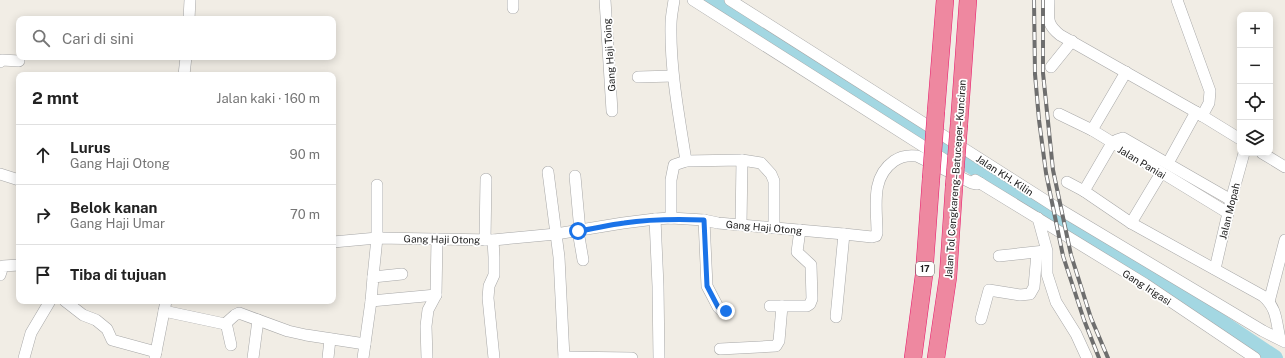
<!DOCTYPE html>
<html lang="id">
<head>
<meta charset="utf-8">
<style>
	body { margin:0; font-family:"Public Sans",sans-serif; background:#f6f6f6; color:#222 }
	.controls { position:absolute; right:12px; top:12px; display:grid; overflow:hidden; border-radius:8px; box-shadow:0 2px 10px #0003 }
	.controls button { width:36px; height:36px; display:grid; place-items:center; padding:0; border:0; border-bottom:1px solid #e0e0e0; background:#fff; color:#222; font:20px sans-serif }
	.stop { position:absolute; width:12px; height:12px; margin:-9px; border:3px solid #1a73e8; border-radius:50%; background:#fff }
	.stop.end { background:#1a73e8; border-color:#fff; box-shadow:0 1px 4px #0008 }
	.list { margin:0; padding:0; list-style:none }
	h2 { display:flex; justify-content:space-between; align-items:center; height:52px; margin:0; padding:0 16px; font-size:17px }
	h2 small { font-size:13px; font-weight:400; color:#767676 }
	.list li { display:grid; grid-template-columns:26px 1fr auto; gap:12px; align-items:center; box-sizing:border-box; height:60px; padding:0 16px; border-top:1px solid #e0e0e0 }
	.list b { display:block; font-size:15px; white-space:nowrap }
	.list p { margin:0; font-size:13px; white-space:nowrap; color:#767676 }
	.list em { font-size:13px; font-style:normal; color:#767676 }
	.icon { flex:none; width:22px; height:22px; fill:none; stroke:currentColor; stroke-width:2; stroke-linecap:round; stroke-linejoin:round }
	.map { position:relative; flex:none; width:1285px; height:358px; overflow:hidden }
	.search { position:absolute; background:#fff; box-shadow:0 2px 10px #0003; left:16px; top:16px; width:320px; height:44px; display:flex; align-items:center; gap:10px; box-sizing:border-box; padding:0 14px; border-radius:8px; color:#767676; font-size:15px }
	.panel { position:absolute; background:#fff; box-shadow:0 2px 10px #0003; left:16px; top:72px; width:320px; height:232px; border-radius:8px }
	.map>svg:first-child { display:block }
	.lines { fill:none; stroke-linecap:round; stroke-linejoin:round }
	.river { stroke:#a3d7e2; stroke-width:16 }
	.minor-casing { stroke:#a7a7a7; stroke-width:12 }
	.highway-casing { stroke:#e8196b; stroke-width:18 }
	.minor { stroke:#fff; stroke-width:11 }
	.highway { stroke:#ee88a0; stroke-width:17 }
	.rail-casing { stroke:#6e6e6e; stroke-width:4 }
	.rail { stroke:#fff; stroke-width:2.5; stroke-dasharray:8; stroke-linecap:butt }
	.highway-bridge-casing { stroke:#e8196b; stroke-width:18; stroke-linecap:butt }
	.highway-bridge { stroke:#ee88a0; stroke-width:17 }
	.route { stroke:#1a73e8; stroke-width:5 }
	.labels { text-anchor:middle; stroke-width:3.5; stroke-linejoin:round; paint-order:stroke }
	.shield { fill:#fff; stroke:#636363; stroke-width:1 }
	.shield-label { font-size:9px; font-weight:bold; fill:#202020 }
	.street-label { font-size:10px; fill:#202020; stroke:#fff }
</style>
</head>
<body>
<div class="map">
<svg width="1285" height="358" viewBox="0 0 1285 358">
	<rect width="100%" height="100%" fill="#f1ede5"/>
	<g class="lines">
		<path class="river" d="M711 0 1078 234 1197 306 1275 358"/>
		<g class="minor-casing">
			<g id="minor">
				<path d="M513 0V8"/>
				<path d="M605 0 612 111"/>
				<path d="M674 0C673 8 671 16 671 24 670 70 679 116 686 161"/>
				<path d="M693 0 959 169"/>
				<path d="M730 0 1054 206 1263 331 1285 342"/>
				<path d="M1049 0C1049 17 1045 23 1060 35L1196 112 1240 139"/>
				<path d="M1177 0 1210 91 1209 103 1202 116"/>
				<path d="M189 19 190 0"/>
				<path d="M0 62 2 60 19 61"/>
				<path d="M1051 67 1072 41"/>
				<path d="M1126 72 1092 130 1228 213"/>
				<path d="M184 75 186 57"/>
				<path d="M638 77 673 76"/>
				<path d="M1059 114 1092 130"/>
				<path d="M1262 153 1285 167"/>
				<path d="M1168 163 1196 112"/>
				<path d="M548 172 559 257 564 358"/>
				<path d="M0 174 19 180"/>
				<path d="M575 176 580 231"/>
				<path d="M975 180 1145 284 1255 358"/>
				<path d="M1067 182 1084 191 1131 223 1263 296C1277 308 1276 321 1280 339"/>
				<path d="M1084 191 1112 143 1117 140 1123 138 1231 200"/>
				<path d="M671 218V180L674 165 686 161 742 160 761 163 771 174 774 181V228"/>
				<path d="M1038 218 1047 251V274L1056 302 1076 334 1087 358"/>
				<path d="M655 219 658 286 659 358"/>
				<path d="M704 220 707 286 718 307 721 310 725 311"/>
				<path d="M1131 223 1161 173"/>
				<path d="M741 225 742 160"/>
				<path d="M578 231 583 260"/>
				<path d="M485 240 486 179"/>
				<path d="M493 240 494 257V275L489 286 488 298 494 358"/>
				<path d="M333 242 377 238 493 240 556 234 623 223 655 219 671 218 704 220 718 223 844 234 872 237 876 236 877 233C877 207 870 178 894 161 901 156 909 155 917 156L972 183 977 184 980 183"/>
				<path d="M999 256 1045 251"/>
				<path d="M1215 269 1231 200 1244 153"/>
				<path d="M0 275 3 266 19 265"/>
				<path d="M373 277 377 238V185"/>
				<path d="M65 301 83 315 96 320 107 329 112 340 156 352"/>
				<path d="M371 301 436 295"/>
				<path d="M1269 302 1285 240"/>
				<path d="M770 306H807L810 304 812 299 811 265 797 252 800 230"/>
				<path d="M164 311 225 324 227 327 231 345"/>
				<path d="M836 317 844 234"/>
				<path d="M981 319 989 290 1020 295 1030 294 1034 287 1037 253"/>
				<path d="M225 324 235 315 239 313 288 331 306 335 365 344"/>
				<path d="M720 349 776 346 779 341 782 306"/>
				<path d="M155 357 166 301"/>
				<path d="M564 357 632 358"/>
				<path d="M24 358 31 333 50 301"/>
				<path d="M253 358 258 320"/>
				<path d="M328 358 330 339"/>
				<path d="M363 358 371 301 373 277 402 274"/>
				<path d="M427 358 426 326 428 310 436 295 437 239"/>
			</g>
		</g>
		<g class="highway-casing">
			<g id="highway">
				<path d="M936 111 945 0"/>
				<path d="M959 124 968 0"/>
				<path d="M913 358 924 275 931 179"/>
				<path d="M936 358 948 277 954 187"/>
			</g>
		</g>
		<use href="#minor" class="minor"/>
		<use href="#highway" class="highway"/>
		<g class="rail-casing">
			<g id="rail">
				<path d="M1034 0 1035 74 1039 120 1046 173 1063 256 1084 320 1099 358"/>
				<path d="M1043 0V73L1053 170 1071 255 1091 318 1108 358"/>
			</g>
		</g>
		<use href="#rail" class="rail"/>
		<g class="highway-bridge-casing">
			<g id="highway-bridge">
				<path d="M931 179 936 111"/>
				<path d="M954 187 959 124"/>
			</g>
		</g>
		<use href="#highway-bridge" class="highway-bridge"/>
	</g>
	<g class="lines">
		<path class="route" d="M578 231C593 229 608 225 624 223 651 219 677 219 704 220L707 286 718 307 721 310 726 311"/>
	</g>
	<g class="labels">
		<rect class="shield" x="916" y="262" width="18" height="14" rx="3"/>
		<g class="shield-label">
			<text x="925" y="272">17</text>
		</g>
		<g class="street-label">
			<text transform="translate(609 55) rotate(-94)" y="4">Gang Haji Toing</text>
			<text transform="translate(1142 162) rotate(31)" y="4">Jalan Paniai</text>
			<text transform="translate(1005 175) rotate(33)" y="4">Jalan KH. Kilin</text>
			<text transform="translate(955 179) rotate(-86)" y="4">Jalan Tol Cengkareng–Batuceper–Kunciran</text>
			<text transform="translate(1229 211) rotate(-76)" y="4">Jalan Mopah</text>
			<text transform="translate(764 227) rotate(5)" y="4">Gang Haji Otong</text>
			<text transform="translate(442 239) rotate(1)" y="4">Gang Haji Otong</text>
			<text transform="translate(1147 287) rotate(33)" y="4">Gang Irigasi</text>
		</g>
	</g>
</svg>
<div class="controls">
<button>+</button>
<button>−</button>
<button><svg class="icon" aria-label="locate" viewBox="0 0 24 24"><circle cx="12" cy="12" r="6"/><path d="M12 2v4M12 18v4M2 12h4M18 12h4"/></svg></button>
<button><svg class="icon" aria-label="layers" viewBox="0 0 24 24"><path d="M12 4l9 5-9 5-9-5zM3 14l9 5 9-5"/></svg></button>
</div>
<div class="stop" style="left:578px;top:231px"></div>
<div class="stop end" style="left:726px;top:311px"></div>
<div class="search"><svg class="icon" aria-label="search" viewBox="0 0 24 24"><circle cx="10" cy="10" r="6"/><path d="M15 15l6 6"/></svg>Cari di sini</div>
<section class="panel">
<h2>2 mnt<small>Jalan kaki · 160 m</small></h2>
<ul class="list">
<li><svg class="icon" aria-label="ahead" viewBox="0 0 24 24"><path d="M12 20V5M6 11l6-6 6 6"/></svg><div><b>Lurus</b><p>Gang Haji Otong</p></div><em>90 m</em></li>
<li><svg class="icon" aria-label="right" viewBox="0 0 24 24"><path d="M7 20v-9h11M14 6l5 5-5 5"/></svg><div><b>Belok kanan</b><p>Gang Haji Umar</p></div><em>70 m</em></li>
<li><svg class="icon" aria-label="arrive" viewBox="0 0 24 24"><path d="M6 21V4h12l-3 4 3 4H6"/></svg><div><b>Tiba di tujuan</b></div></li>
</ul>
</section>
</div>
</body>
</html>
